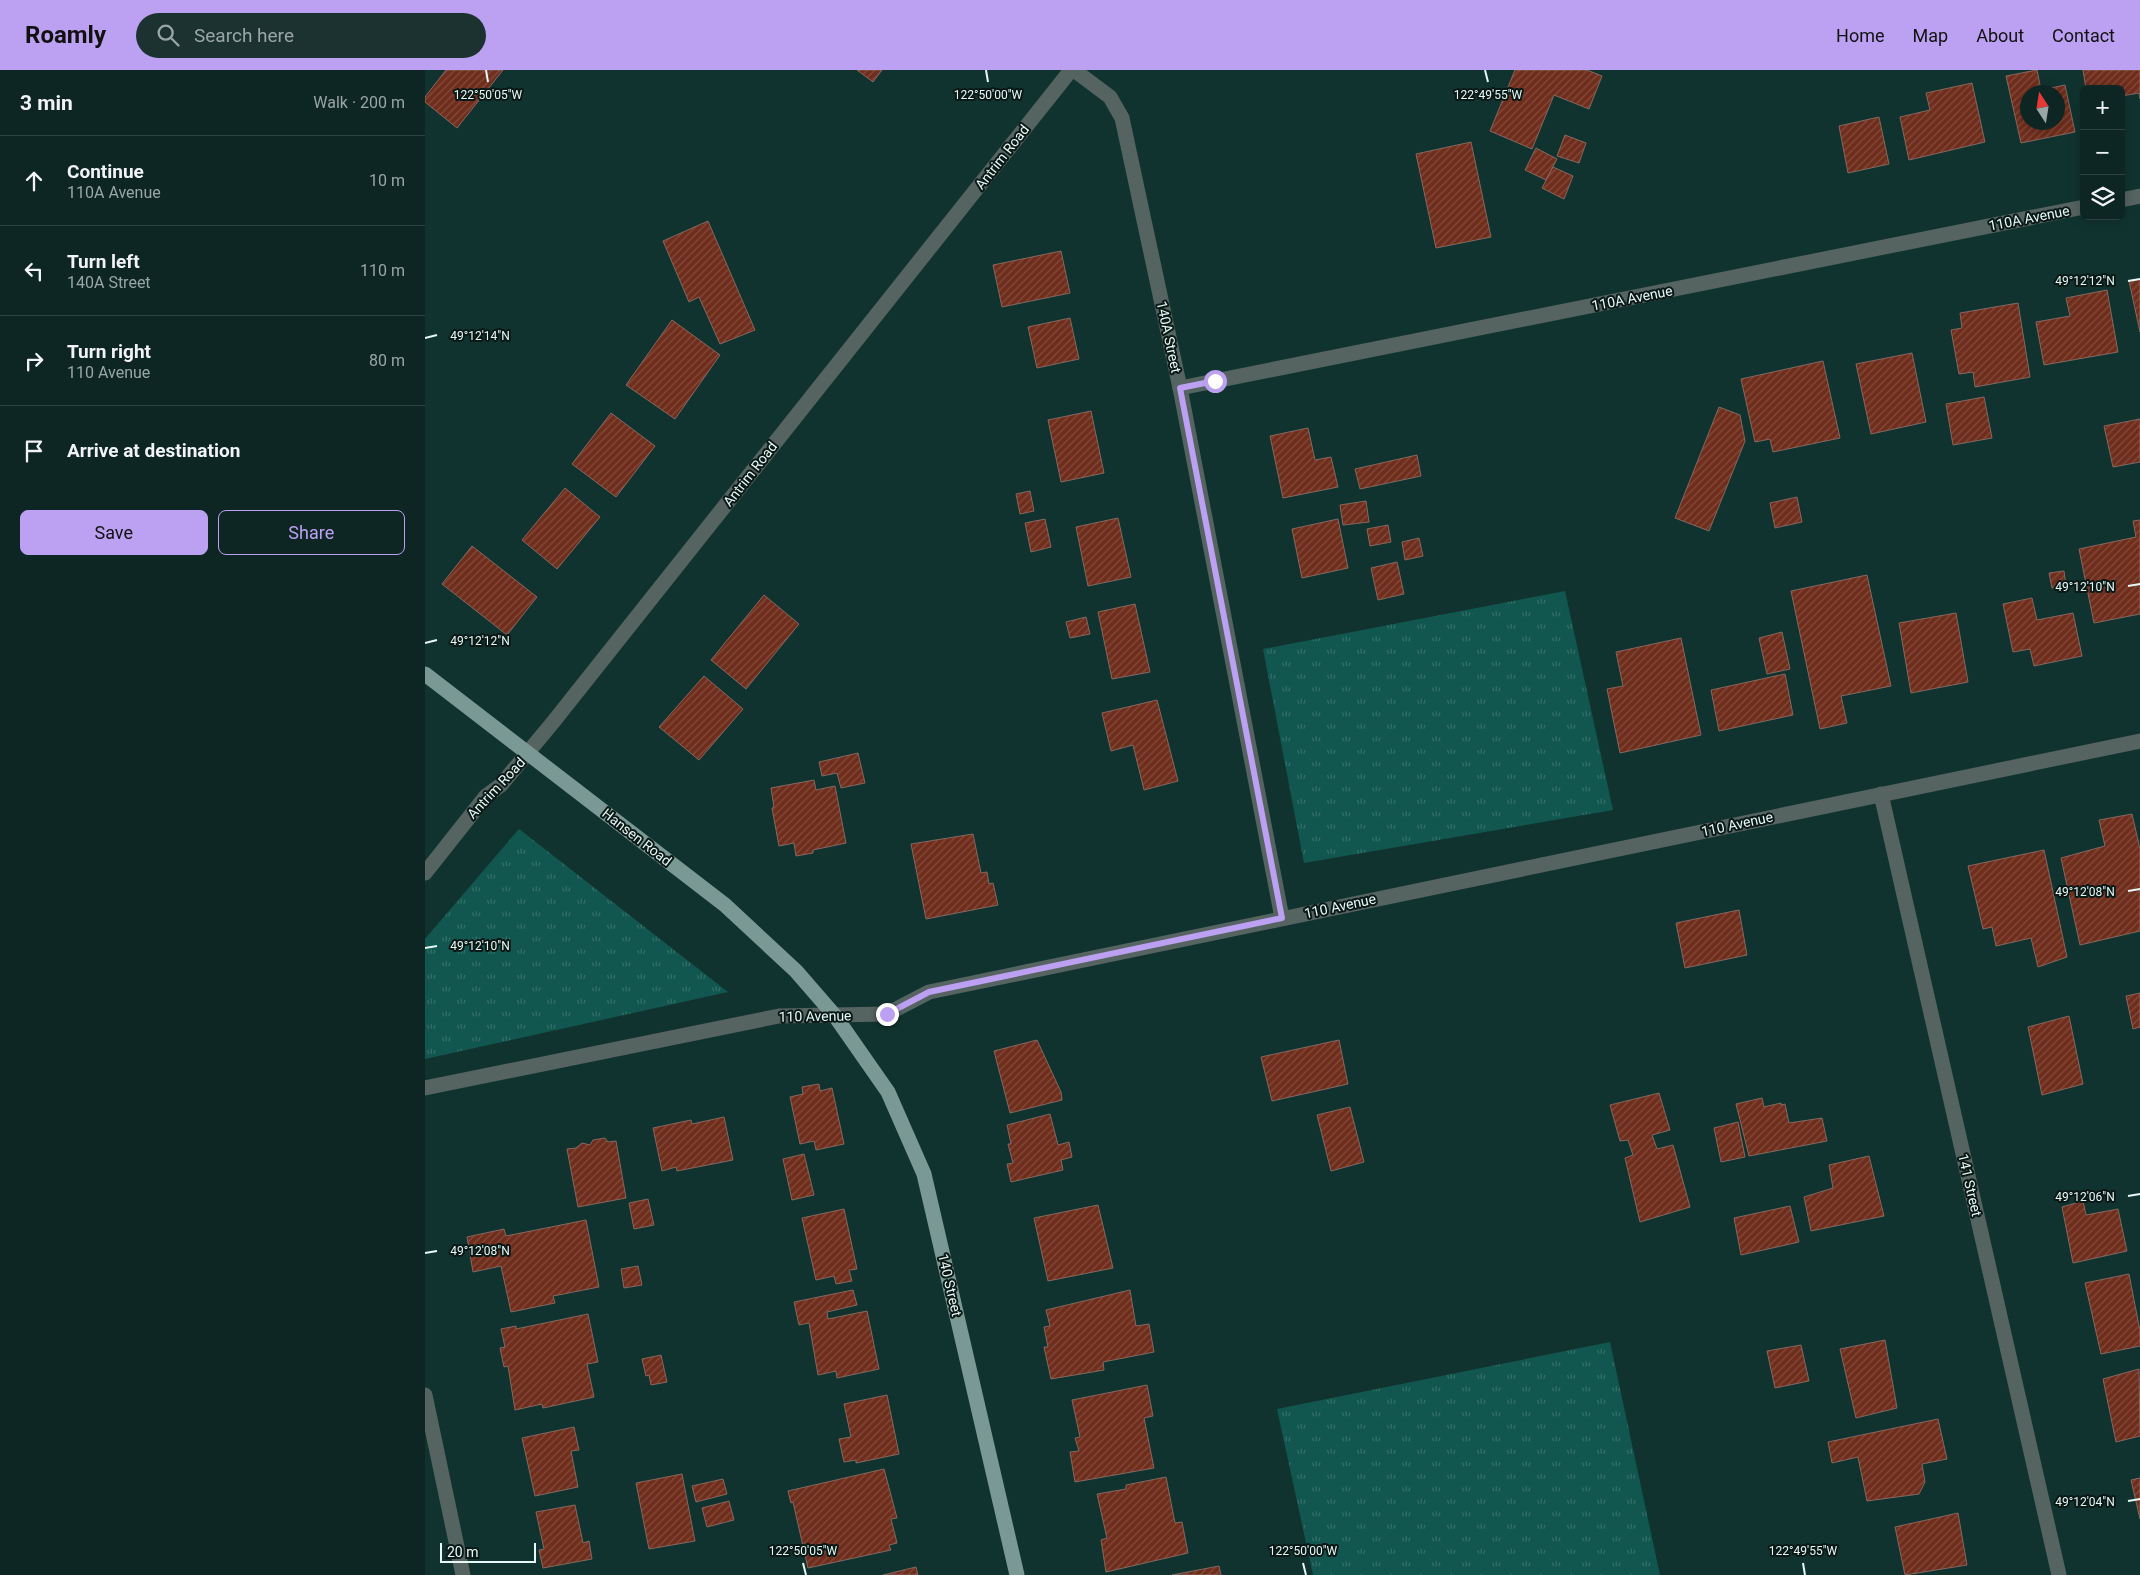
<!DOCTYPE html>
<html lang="en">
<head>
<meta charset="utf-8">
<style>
	body { margin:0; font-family:Roboto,sans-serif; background:#1b3230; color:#f1f3f6 }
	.controls { position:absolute; right:15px; top:15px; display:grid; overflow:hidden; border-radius:8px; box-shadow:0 2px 12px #0003 }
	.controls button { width:45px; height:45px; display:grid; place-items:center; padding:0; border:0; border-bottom:1px solid #2d4341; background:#0d2623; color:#f1f3f6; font:25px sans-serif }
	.compass { position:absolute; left:1595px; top:15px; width:45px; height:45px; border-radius:50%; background:#0d2623; box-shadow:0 2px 12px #0003; rotate:348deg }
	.scale { position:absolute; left:15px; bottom:12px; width:96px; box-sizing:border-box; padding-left:5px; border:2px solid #e6f9f6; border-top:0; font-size:14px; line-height:18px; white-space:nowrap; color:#e6f9f6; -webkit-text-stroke:4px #0a1816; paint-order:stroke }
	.stop { position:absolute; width:15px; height:15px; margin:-11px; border:4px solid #bca0f2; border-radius:50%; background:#fff }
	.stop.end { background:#bca0f2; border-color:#fff; box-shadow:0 1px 5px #0008 }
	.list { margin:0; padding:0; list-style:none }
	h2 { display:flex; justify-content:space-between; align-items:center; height:65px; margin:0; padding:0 20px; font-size:21px }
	h2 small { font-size:16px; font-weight:400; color:#9aa5a6 }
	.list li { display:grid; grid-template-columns:32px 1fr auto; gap:15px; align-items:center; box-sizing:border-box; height:90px; padding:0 20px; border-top:1px solid #2d4341 }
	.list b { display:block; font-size:19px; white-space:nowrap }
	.list p { margin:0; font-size:16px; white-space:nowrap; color:#9aa5a6 }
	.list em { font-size:16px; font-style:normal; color:#9aa5a6 }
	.actions { display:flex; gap:10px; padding:15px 20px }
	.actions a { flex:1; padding:11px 0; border:1px solid #bca0f2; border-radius:8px; text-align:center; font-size:18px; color:#bca0f2 }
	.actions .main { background:#bca0f2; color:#111 }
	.icon { flex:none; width:28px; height:28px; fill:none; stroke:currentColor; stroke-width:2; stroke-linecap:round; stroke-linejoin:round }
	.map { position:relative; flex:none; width:1715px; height:1505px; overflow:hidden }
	header { display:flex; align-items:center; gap:30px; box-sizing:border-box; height:70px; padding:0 25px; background:#bca0f2; color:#111 }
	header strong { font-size:24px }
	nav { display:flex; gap:28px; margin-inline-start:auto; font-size:18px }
	.search { width:350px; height:45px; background:#1b3230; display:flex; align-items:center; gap:12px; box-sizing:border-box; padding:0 18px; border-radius:28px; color:#9aa5a6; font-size:19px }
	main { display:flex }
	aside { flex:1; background:#0d2623 }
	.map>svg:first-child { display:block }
	.grass { fill:url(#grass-tufts) }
	.building { fill:url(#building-hatch); stroke:#856860; fill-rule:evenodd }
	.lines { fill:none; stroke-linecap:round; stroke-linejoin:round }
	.minor { stroke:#556361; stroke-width:15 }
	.major { stroke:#7b9994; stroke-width:15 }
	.route { stroke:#bca0f2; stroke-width:6 }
	.ticks { fill:none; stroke:#e6f9f6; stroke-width:2 }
	.labels { text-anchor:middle; stroke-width:4; stroke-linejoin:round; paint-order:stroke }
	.street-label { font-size:14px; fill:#e6f9f6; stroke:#0a1816 }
	.ticks-label { font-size:12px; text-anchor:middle; fill:#e6f9f6; stroke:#0a1816; stroke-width:4; stroke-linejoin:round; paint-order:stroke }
</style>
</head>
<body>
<header>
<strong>Roamly</strong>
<div class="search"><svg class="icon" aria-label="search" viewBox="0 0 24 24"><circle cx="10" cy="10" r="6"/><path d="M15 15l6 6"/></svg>Search here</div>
<nav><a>Home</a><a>Map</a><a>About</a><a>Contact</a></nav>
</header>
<main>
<aside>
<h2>3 min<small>Walk · 200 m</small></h2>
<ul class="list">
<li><svg class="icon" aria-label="ahead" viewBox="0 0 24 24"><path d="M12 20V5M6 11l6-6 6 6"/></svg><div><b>Continue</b><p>110A Avenue</p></div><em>10 m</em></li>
<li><svg class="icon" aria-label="left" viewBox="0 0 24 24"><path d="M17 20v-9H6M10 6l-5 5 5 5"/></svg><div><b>Turn left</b><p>140A Street</p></div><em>110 m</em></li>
<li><svg class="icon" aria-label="right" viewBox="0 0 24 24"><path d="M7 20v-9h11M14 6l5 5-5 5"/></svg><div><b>Turn right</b><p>110 Avenue</p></div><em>80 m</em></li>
<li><svg class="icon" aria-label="arrive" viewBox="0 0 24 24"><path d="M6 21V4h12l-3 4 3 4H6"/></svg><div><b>Arrive at destination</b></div></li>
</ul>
<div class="actions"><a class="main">Save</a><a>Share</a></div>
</aside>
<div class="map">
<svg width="1715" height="1505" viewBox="0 0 1715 1505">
	<defs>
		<pattern id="grass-tufts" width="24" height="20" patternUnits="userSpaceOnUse" patternTransform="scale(1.25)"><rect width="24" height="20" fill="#11564f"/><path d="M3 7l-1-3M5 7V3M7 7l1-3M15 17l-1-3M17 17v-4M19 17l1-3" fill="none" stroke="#346f69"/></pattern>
		<pattern id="building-hatch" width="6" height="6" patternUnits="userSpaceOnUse" patternTransform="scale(1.25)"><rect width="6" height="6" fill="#6f2d1c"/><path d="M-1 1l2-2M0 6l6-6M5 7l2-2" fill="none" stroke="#844c3e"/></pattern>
	</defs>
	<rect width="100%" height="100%" fill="#11332f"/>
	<g class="grass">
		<path d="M1140 521 1188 740 879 793 838 579Z"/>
		<path d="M94 759 303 922 0 989V869Z"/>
		<path d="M1185 1272 1235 1505H888L852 1339Z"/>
	</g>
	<g class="building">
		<path d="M21 0H78L32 58 0 32V27Z"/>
		<path d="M432 0H457L448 12Z"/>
		<path d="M1090 0H1162L1177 6 1164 39 1129 25 1107 79 1065 61Z"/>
		<path d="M1612 0 1616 20 1640 15 1650 62 1596 73 1581 6ZM1602 22H1632V52H1602Z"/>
		<path d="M1658 0H1715V29L1714 23 1696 26V19H1661Z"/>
		<path d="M1547 13 1560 72 1484 90 1475 47 1505 40 1501 23Z"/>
		<path d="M1454 47 1464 94 1423 103 1414 56Z"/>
		<path d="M1140 65 1161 73 1154 93 1132 86Z"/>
		<path d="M1046 72 1066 167 1011 178 991 84Z"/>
		<path d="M1111 78 1132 89 1121 110 1100 100Z"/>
		<path d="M1128 97 1148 106 1139 129 1117 118Z"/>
		<path d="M283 151 330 260 295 274 274 227 264 232 238 171Z"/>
		<path d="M636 181 645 223 577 237 568 195Z"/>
		<path d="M1715 209V262L1704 211Z"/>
		<path d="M1682 220 1693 282 1619 295 1611 252 1645 246 1641 228Z"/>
		<path d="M1593 233 1605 307 1550 317 1548 302 1534 304 1526 260 1537 258 1535 243Z"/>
		<path d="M645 248 654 289 612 298 603 257Z"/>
		<path d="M247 250 295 285 250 349 201 315Z"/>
		<path d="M1487 283 1501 352 1446 364 1431 294Z"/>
		<path d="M1398 291 1415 368 1348 382 1345 369 1330 372 1316 309Z"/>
		<path d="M1559 327 1567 368 1528 375 1521 334Z"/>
		<path d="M1294 337 1315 345 1320 371 1284 461 1250 448Z"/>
		<path d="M666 341 679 403 636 412 623 350Z"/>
		<path d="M186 343 230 376 191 427 147 394Z"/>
		<path d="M1715 349V392L1688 397 1679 356Z"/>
		<path d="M883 358 890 390 906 387 913 417 858 428 845 366Z"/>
		<path d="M992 385 996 406 935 419 930 399Z"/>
		<path d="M140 418 175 447 132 499 97 470Z"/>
		<path d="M605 421 609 441 595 444 591 424Z"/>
		<path d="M1372 427 1377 452 1350 458 1345 433Z"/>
		<path d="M941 431 944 452 918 455 915 435Z"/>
		<path d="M693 448 706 507 663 516 651 457Z"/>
		<path d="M620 449 626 477 606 482 600 453Z"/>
		<path d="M913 449 923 498 877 508 867 459Z"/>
		<path d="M1715 450V544L1669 553 1654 479 1711 467 1708 451Z"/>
		<path d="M963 455 966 472 945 476 942 459Z"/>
		<path d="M994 468 998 486 980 490 977 472Z"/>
		<path d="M47 476 112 527 82 565 17 514Z"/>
		<path d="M972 492 979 524 953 530 946 498Z"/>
		<path d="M1639 501 1641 516 1627 518 1624 503Z"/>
		<path d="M1442 505 1466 616 1416 626 1422 653 1395 659 1366 521Z"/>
		<path d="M339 525 374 554 321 619 286 590Z"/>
		<path d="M1607 528 1612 550 1648 543 1657 586 1609 596 1605 579 1588 582 1578 534Z"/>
		<path d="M710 534 725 602 687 609 673 542Z"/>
		<path d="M1531 543 1543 612 1486 623 1474 553Z"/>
		<path d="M661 547 665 564 645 568 641 552Z"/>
		<path d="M1357 562 1365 599 1342 604 1334 568Z"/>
		<path d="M1256 568 1276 665 1195 683 1182 619 1198 616 1191 582Z"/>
		<path d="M1360 604 1368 645 1294 661 1286 620Z"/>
		<path d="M279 606 318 639 274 690 234 657Z"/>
		<path d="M732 630 753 711 719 720 708 675 686 681 677 643Z"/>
		<path d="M433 683 440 713 416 718 412 703 397 706 394 692Z"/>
		<path d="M389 710 391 720 410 716 421 773 388 780V783L371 786 369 773 354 776 347 738 349 737 346 718Z"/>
		<path d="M1707 744 1715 779V861L1655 875 1636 788 1680 776 1674 750Z"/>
		<path d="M548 764 556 803 562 802 564 814 568 813 573 835 501 849 486 774Z"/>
		<path d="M1619 780 1642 887 1613 897 1606 868 1571 876 1567 857 1558 859 1543 796Z"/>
		<path d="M1314 840 1322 885 1260 898 1251 853Z"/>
		<path d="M1715 923V957L1708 959 1701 926Z"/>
		<path d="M1644 946 1658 1014 1617 1025 1603 957Z"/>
		<path d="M612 970 636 1022 637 1030 585 1043 569 981Z"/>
		<path d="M914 970 923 1014 847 1031 836 987Z"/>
		<path d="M394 1014 395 1021 407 1018 419 1074 391 1080 389 1071 375 1074 365 1027 378 1024 377 1017Z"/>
		<path d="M1234 1023 1245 1060 1227 1065 1232 1079 1248 1075 1265 1137 1215 1152 1200 1088 1208 1085 1203 1070 1195 1071 1185 1035Z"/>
		<path d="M1337 1028 1339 1037 1356 1033V1035L1360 1034 1364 1053 1397 1048 1402 1071 1324 1086 1311 1034Z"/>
		<path d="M925 1037 939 1092 906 1101 892 1045Z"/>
		<path d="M625 1044 633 1075 644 1072 647 1087 636 1090 638 1100 586 1112 582 1094 588 1093 583 1074H586L582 1055Z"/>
		<path d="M299 1047 308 1090 252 1101 251 1097 237 1101 228 1058 266 1050 267 1054Z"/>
		<path d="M1313 1052 1320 1087 1296 1092 1289 1058Z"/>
		<path d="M180 1068 183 1072 191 1071 201 1128 153 1137 142 1079 151 1078 157 1073 165 1075 168 1070Z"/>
		<path d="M379 1084 389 1125 367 1130 358 1089Z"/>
		<path d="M1444 1086 1459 1146 1386 1161 1379 1127 1408 1118 1404 1095Z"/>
		<path d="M223 1129 229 1155 209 1159 204 1133Z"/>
		<path d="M1658 1131 1661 1145 1693 1139 1702 1181 1648 1193 1637 1137Z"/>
		<path d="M673 1135 688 1198 623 1211 609 1148Z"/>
		<path d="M1365 1136 1374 1172 1316 1185 1309 1148Z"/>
		<path d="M419 1139 432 1199 424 1200 427 1211 411 1214 409 1206 391 1210 377 1148Z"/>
		<path d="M161 1150 174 1217 128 1226 130 1233 86 1242 76 1196 48 1202 42 1167 79 1159 81 1166Z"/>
		<path d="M213 1196 217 1215 199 1218 196 1199Z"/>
		<path d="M1704 1204 1715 1261V1276L1676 1284 1660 1213Z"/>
		<path d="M428 1220 432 1235 402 1242 403 1249 442 1241 454 1299 412 1308 411 1301 393 1305 384 1253 374 1255 369 1232Z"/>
		<path d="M705 1220 711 1256 724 1254 729 1282 678 1292 679 1300 626 1309 619 1277H623L619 1257 625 1256 621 1240Z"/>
		<path d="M163 1244 173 1292 162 1294 169 1327 118 1338 117 1334 90 1340 83 1296 79 1297 75 1278 80 1277 76 1259 91 1256V1259Z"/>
		<path d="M1460 1270 1472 1338 1431 1348 1415 1279Z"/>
		<path d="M1376 1275 1384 1311 1350 1318 1342 1281Z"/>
		<path d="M236 1285 242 1312 226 1315 224 1305 221 1306 217 1289Z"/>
		<path d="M1714 1299 1715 1366 1691 1372 1678 1309Z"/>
		<path d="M722 1315 728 1346 719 1348 729 1398 650 1412 645 1382 654 1381 650 1368 655 1367 647 1330Z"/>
		<path d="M462 1325 474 1384 431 1393V1390L419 1392 414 1369 426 1367 419 1334Z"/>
		<path d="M1513 1349 1522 1389 1497 1394 1500 1412 1494 1424 1442 1431 1433 1387 1407 1393 1403 1372Z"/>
		<path d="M149 1357 154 1380 146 1381 153 1417 110 1426 97 1368Z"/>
		<path d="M459 1399 472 1448 466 1449 472 1473 464 1475 466 1480 383 1498 368 1432 366 1433 363 1421Z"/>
		<path d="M257 1404 270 1471 224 1479 211 1413Z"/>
		<path d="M741 1407 750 1453 757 1452 763 1483 681 1502 676 1470 682 1468 672 1424 701 1419V1415Z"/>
		<path d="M1715 1408V1449L1706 1410Z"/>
		<path d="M298 1409 302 1424 271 1432 267 1416Z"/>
		<path d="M304 1431 309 1450 282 1457 277 1438Z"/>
		<path d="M150 1435 158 1473 164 1471 167 1489 118 1498 114 1480 119 1479 111 1442Z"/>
		<path d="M1533 1443 1542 1495 1480 1505 1470 1457Z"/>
		<path d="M794 1496 796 1505H747Z"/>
		<path d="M491 1497 493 1505H458Z"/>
	</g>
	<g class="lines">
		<g class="minor">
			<path d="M649 0 685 27 697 48 755 318 857 848"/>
			<path d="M1696 130 1715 126"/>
			<path d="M755 318 1659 137"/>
			<path d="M1456 724 1634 1505"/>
			<path d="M0 803 61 726 76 715 129 651 646 0"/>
			<path d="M0 1018 354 946 462 944 504 922 1715 671"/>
			<path d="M0 1325 38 1505"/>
		</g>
		<path class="major" d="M0 604 300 835 371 901 410 946 463 1022 499 1104 592 1505"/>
	</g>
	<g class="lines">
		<path class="route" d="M462 944 504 922 857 848 755 318 790 311"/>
	</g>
	<path class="ticks" d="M61 0 63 12M561 0 563 12M1060 0 1063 12M1703 211 1715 209M0 268 12 265M1703 516 1715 514M0 573 12 570M1703 821 1715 819M0 878 12 876M1703 1126 1715 1124M0 1183 12 1181M1703 1431 1715 1429M378 1493 381 1505M878 1493 881 1505M1378 1493 1380 1505"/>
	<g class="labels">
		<g class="street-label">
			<text transform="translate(577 87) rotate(-52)" y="5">Antrim Road</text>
			<text transform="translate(1604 148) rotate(-11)" y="5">110A Avenue</text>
			<text transform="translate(1207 228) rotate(-11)" y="5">110A Avenue</text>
			<text transform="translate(744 267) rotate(78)" y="5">140A Street</text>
			<text transform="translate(325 404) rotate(-52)" y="5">Antrim Road</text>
			<text transform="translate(71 718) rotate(-47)" y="5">Antrim Road</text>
			<text transform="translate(1312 754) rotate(-12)" y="5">110 Avenue</text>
			<text transform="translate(212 767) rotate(38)" y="5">Hansen Road</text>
			<text transform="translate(915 836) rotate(-12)" y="5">110 Avenue</text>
			<text transform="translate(390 946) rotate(-1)" y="5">110 Avenue</text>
			<text transform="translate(1545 1115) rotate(77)" y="5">141 Street</text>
			<text transform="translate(525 1215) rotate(77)" y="5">140 Street</text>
		</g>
	</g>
	<g class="ticks-label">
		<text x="63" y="29">122°50'05"W</text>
		<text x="563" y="29">122°50'00"W</text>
		<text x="1063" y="29">122°49'55"W</text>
		<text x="1660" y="215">49°12'12"N</text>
		<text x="55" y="270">49°12'14"N</text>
		<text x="1660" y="521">49°12'10"N</text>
		<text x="55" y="575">49°12'12"N</text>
		<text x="1660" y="826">49°12'08"N</text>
		<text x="55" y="880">49°12'10"N</text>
		<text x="1660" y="1131">49°12'06"N</text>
		<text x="55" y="1185">49°12'08"N</text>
		<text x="1660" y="1436">49°12'04"N</text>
		<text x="378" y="1485">122°50'05"W</text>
		<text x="878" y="1485">122°50'00"W</text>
		<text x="1378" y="1485">122°49'55"W</text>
	</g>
</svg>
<div class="controls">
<button>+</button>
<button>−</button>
<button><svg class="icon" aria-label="layers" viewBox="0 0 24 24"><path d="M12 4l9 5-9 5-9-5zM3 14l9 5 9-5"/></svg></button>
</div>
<svg class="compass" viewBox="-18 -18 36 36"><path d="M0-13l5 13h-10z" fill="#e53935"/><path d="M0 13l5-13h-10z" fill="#9aa5a6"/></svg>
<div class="scale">20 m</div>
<div class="stop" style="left:790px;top:311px"></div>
<div class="stop end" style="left:462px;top:944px"></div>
</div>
</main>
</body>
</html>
